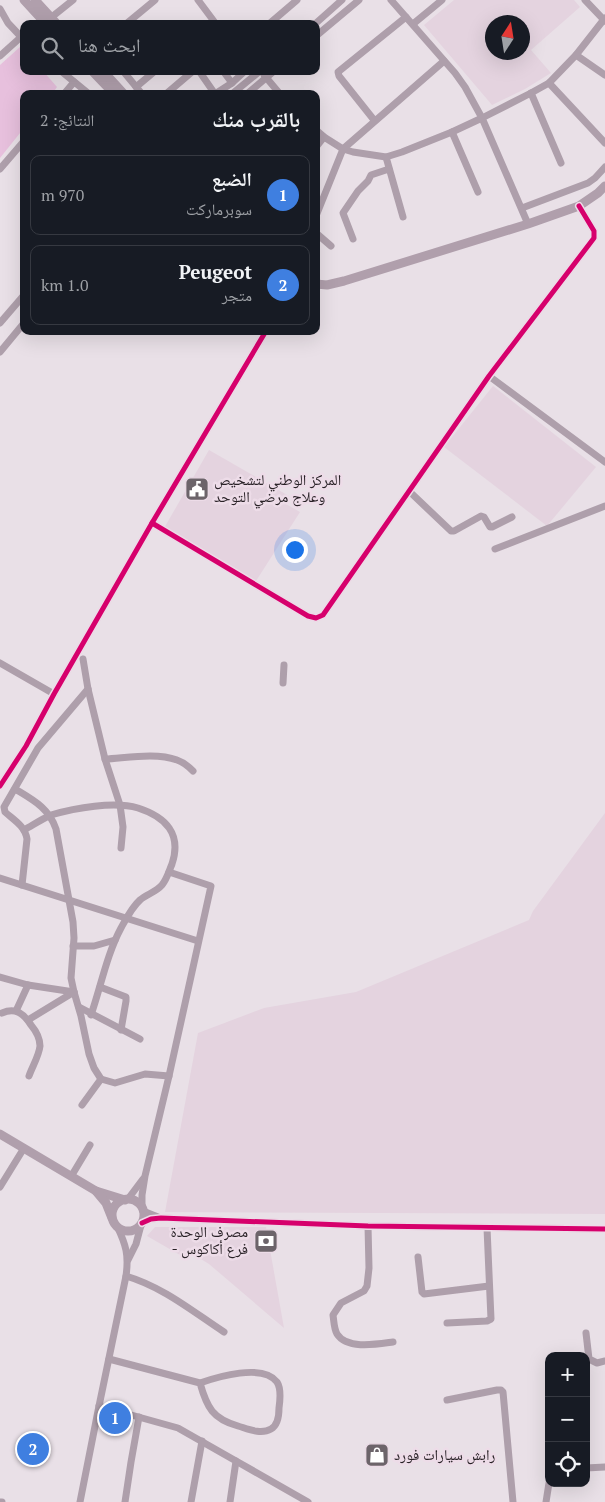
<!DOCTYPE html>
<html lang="ar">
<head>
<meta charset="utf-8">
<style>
	body { margin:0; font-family:"PT Serif","Noto Naskh Arabic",serif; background:#242831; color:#f1f3f6; direction:rtl }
	.controls { position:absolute; right:15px; bottom:15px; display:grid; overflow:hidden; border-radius:10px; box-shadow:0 5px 20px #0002 }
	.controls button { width:45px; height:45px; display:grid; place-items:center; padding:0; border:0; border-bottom:1px solid #363941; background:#171b24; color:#f1f3f6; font:25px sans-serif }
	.compass { position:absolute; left:485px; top:15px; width:45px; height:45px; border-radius:50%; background:#171b24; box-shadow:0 5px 20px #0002; rotate:12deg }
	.you { position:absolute; left:294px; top:549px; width:18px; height:18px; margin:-12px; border:4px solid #fff; border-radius:50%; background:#1a73e8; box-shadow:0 0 0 8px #1a73e833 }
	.badge { display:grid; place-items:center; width:32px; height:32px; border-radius:50%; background:#6c646a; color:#fff; font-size:16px; font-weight:700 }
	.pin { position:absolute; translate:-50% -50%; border:2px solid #fff; box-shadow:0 1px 5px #0006 }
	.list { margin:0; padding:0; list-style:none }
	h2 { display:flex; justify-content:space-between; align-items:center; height:65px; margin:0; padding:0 20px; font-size:21px }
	h2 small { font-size:16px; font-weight:400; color:#9ea1a6 }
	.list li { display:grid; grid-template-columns:32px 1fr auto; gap:15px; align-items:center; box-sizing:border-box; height:80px; margin:0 10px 10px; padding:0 10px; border:1px solid #363941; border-radius:10px }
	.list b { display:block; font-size:19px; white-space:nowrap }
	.list p { margin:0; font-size:16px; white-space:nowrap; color:#9ea1a6 }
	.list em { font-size:16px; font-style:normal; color:#9ea1a6 }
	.icon { flex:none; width:28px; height:28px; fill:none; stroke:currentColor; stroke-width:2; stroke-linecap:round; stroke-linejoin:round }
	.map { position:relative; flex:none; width:605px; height:1502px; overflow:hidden; direction:ltr }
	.search { position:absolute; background:#171b24; box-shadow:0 5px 20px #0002; left:20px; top:20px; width:300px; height:55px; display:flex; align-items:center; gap:12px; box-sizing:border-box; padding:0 18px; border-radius:10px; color:#9ea1a6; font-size:19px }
	.panel { position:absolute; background:#171b24; box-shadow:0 5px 20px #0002; left:20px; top:90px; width:300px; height:245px; border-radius:10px; direction:rtl }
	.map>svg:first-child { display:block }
	.built { fill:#e4d3df; fill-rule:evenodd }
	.green { fill:#e7c0dd }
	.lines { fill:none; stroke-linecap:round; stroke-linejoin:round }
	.minor { stroke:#ae9fab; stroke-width:7 }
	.major { stroke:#b09fac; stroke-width:9 }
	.cycleway-casing { stroke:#eddce8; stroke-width:8 }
	.cycleway { stroke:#d6006c; stroke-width:5 }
	.labels { text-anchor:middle; stroke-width:5; stroke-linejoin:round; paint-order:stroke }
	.poi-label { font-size:15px; fill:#282126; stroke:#eddce8; text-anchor:start }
</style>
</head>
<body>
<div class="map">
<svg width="605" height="1502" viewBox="0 0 605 1502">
	<rect width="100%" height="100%" fill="#e9e0e7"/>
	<g class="built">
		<path d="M454 0H574L580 7 531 50 551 73 525 89 492 105 424 25ZM492 22H522V52H492Z"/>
		<path d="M493 386 596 467 547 526 444 447Z"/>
		<path d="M209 450 289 496 284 503 300 512 256 581 163 530Z"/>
		<path d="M605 813V1214L165 1212 198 1033 264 1008 356 992 529 920 533 911Z"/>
		<path d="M155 1227H266L284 1328 209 1264 191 1253 187 1259 147 1236Z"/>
	</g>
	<path class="green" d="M20 47 24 51V71H43L57 87 52 94H24V128L0 158V65Z"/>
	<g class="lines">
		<g class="minor">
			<path d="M198 0 216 24"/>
			<path d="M391 0 455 73 465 87 482 118 528 224"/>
			<path d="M585 0 605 21"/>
			<path d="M0 9 8 23 24 40"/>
			<path d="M48 20 73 0"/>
			<path d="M126 24 155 0"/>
			<path d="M269 24 297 0"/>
			<path d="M315 24 342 0"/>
			<path d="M413 24 442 0"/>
			<path d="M316 36 359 0"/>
			<path d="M576 55 605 75"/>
			<path d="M0 56 21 37"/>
			<path d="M61 71 89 94"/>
			<path d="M123 71 142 94"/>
			<path d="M199 71 215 94"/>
			<path d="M223 71 232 83"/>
			<path d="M264 75 280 94"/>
			<path d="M549 83 605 143"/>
			<path d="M136 87 155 71"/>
			<path d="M531 93 561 163"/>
			<path d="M64 94 74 82"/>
			<path d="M166 94 193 71"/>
			<path d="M215 94 232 83 245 71"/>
			<path d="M232 94 260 71"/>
			<path d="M247 94 274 71"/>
			<path d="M374 120 339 76 338 72 406 17"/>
			<path d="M316 130 324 137 343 149 353 152 386 157 402 152 452 132 482 118 531 93 549 83 576 55 605 18"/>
			<path d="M452 132 478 192"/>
			<path d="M316 147 324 137"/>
			<path d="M386 157 403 217"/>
			<path d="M0 169 24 141"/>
			<path d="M522 208 588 183 595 178 605 167"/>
			<path d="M316 216 343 149 444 61"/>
			<path d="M316 233 331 246"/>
			<path d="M353 239 343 213 358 191 368 181 371 175 389 169"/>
			<path d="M0 323 24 295"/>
			<path d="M0 352 24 323"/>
			<path d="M489 376 605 462"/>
			<path d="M410 492 451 531H454L481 516 484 517 490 527H492L512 517"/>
			<path d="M152 523 308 616 316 618 323 615 489 376 594 238V231L579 206"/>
			<path d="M495 549 605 506"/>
			<path d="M83 659 88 689 105 759 120 805 123 827 121 848"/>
			<path d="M0 663 54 694"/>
			<path d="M283 683 284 665"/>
			<path d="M105 759C126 758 156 752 177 760 183 762 188 766 193 771"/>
			<path d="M0 786 26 746 54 694 152 523 266 331"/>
			<path d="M15 789C33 800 49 808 56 829L73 922 74 938 71 978 74 992 81 1016 89 1054 94 1068 101 1079 115 1083 145 1074 169 1076"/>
			<path d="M24 830C33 825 42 819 51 815 75 808 114 801 138 808 166 817 182 834 172 864 169 871 167 879 162 885 156 892 147 894 140 900 132 907 126 919 121 928 107 954 101 986 91 1015"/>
			<path d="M0 878 198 941"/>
			<path d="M22 885 27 839C25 826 14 820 5 812L4 807 38 748 88 689"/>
			<path d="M73 946H94L115 940"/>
			<path d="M0 977 28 985 74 992"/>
			<path d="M100 987 126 997V1001L121 1030"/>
			<path d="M79 1007 140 1039"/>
			<path d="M16 1011 28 985"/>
			<path d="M2 1013C16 1007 24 1014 31 1025 36 1031 40 1038 40 1046 39 1056 32 1067 29 1076"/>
			<path d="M28 1020 74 992"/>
			<path d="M82 1105 101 1079"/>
			<path d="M72 1175 90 1145"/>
			<path d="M0 1187 24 1148"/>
			<path d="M128 1199 143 1179"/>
			<path d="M142 1207V1195L145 1176 169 1076 211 886 169 872"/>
			<path d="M143 1211 158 1217"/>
			<path d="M142 1223 151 1219 161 1218 368 1226 605 1229"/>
			<path d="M117 1226C126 1245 129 1255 126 1276L99 1406 178 1428 236 1461 230 1502"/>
			<path d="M368 1226 369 1268 367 1286 364 1291 341 1303 333 1315C334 1322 334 1329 337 1334 347 1350 378 1344 393 1342"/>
			<path d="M418 1257 422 1292 424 1294 489 1286"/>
			<path d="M128 1260 136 1244 141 1225"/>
			<path d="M126 1276C163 1287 192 1311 224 1332"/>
			<path d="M447 1323 487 1321 491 1319 487 1228"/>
			<path d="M586 1333 589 1359 597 1363 605 1361"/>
			<path d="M109 1359 200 1383C217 1377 263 1363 277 1382 281 1388 280 1401 279 1408 279 1415 278 1425 271 1429 261 1435 248 1429 238 1426 213 1419 207 1408 200 1383"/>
			<path d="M447 1400 497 1390H501L503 1392 513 1502"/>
			<path d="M236 1461 308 1502"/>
			<path d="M586 1468 605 1467"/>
			<path d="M0 1502H2"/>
			<path d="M80 1502 99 1406"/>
			<path d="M125 1502 131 1462 139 1417"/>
			<path d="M191 1502 202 1441"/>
			<path d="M546 1502 549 1483"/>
		</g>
		<g class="major">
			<path d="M24 0 46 24"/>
			<path d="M35 0 57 24"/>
			<path d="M92 71 114 94"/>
			<path d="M103 71 124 94"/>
			<path d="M316 284 327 285 344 281 528 224 579 206 598 193 605 186"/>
			<path d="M0 1134 96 1191 125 1200"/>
			<path d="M96 1191 106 1203 112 1218"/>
			<circle cx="128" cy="1215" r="16"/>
		</g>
		<g class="cycleway-casing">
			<g id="cycleway">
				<path d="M152 523 308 616 316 618 323 615 489 376 594 238V231L579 206"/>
				<path d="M0 786 26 746 54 694 152 523 266 331"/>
				<path d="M142 1223 151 1219 161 1218 368 1226 605 1229"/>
			</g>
		</g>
		<use href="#cycleway" class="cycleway"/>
	</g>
	<defs>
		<g id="civic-square" transform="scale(1.25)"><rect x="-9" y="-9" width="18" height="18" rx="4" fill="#6c646a" stroke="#eddce8"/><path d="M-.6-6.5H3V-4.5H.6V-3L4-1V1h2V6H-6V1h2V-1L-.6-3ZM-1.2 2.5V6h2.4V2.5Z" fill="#fff"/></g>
		<g id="bank-square" transform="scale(1.25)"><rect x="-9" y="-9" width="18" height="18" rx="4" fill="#6c646a" stroke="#eddce8"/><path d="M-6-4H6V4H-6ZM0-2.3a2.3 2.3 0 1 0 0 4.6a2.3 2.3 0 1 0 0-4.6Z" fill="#fff"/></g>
		<g id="shop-square" transform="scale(1.25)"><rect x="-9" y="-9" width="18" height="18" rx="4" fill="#6c646a" stroke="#eddce8"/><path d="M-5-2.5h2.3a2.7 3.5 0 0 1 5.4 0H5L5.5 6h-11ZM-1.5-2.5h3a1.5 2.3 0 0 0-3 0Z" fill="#fff"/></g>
	</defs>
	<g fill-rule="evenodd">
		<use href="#civic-square" x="197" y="489"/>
		<use href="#bank-square" x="266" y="1241"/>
		<use href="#shop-square" x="377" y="1455"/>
	</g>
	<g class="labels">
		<g class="poi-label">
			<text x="214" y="485">المركز الوطني لتشخيص<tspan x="214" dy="17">وعلاج مرضي التوحد</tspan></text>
			<text x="248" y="1237" text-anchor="end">مصرف الوحدة<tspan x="248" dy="17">- فرع أكاكوس</tspan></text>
			<text x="394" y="1460">رابش سيارات فورد</text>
		</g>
	</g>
</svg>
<div class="controls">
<button>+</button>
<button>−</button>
<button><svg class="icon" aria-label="locate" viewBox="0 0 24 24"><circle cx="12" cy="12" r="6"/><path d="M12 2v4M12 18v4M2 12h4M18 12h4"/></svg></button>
</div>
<svg class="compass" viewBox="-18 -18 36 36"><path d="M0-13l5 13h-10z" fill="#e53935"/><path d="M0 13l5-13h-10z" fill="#9ea1a6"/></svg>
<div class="you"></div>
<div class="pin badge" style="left:115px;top:1418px;background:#3f7fe0">1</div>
<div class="pin badge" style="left:33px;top:1449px;background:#3f7fe0">2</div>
<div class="search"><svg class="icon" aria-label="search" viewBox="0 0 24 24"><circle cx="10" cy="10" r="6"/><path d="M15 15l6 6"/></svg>ابحث هنا</div>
<section class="panel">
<h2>بالقرب منك<small>النتائج: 2</small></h2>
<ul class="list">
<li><span class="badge" style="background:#3f7fe0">1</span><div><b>الضبع</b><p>سوبرماركت</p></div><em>970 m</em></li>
<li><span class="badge" style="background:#3f7fe0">2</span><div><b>Peugeot</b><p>متجر</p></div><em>1.0 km</em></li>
</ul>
</section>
</div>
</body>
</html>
